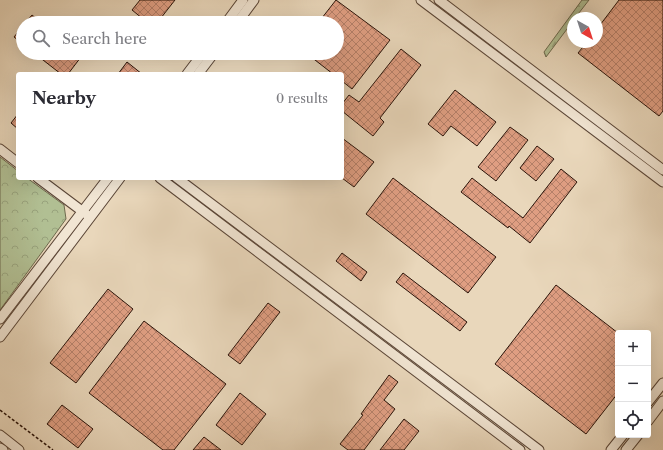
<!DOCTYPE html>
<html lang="en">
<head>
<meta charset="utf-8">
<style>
	body { margin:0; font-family:"Libre Caslon Text",serif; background:#f7f7f7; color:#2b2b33 }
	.controls { position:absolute; right:12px; bottom:12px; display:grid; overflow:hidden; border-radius:4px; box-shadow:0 4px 16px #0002 }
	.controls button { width:36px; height:36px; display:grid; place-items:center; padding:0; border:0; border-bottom:1px solid #e1e1e2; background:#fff; color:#2b2b33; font:20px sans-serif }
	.compass { position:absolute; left:567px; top:12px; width:36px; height:36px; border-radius:50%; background:#fff; box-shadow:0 4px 16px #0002; rotate:141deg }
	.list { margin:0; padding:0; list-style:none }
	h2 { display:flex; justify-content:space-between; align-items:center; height:52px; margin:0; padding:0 16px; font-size:17px }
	h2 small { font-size:13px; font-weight:400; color:#7c7c81 }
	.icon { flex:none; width:22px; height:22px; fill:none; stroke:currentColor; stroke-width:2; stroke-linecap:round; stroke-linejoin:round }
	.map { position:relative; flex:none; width:663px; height:450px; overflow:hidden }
	.search { position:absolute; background:#fff; box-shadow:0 4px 16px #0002; left:16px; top:16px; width:328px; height:44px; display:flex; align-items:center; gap:10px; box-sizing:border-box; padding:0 14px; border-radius:22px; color:#7c7c81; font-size:15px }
	.panel { position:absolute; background:#fff; box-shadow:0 4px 16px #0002; left:16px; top:72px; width:328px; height:108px; border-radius:4px }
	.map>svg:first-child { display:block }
	.forest { fill:url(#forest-firs); stroke:#6e6a4e }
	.park { fill:url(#park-crowns); stroke:#6e6a4e }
	.building { fill:url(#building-cross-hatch); stroke:#2b140a }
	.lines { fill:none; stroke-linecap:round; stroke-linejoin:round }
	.minor-casing { stroke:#5a4536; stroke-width:11 }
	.path { stroke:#2b140a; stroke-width:1.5; stroke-dasharray:3 2; stroke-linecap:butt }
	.minor { stroke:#f1e5d3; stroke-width:9 }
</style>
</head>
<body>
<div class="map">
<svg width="663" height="450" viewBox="0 0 663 450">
	<defs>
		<pattern id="forest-firs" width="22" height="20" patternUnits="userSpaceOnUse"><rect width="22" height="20" fill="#b1bf93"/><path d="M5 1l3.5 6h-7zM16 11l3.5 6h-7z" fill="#98a37d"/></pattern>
		<pattern id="park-crowns" width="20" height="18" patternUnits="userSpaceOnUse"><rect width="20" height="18" fill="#b1bf93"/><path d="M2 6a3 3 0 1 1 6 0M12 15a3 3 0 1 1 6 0" fill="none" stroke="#98a37d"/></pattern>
		<pattern id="building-cross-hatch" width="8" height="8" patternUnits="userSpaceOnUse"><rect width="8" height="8" fill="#df9e82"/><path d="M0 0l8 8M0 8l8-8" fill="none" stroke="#b58069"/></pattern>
	</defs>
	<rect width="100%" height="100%" fill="#e9d7bb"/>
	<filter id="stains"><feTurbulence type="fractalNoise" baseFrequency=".005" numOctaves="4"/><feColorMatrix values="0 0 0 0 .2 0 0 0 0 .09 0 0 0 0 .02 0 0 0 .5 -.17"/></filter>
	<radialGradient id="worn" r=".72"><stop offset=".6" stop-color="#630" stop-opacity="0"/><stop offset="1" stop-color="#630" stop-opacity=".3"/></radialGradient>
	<path class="forest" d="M582 0H589L575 18H573V21L546 57 544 52Z"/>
	<path class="park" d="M0 157 18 171V178H27L64 205 66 219 0 310Z"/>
	<g class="building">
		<path d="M140 0H175L157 23H148L132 10Z"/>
		<path d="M336 0 390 40 352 89 342 81V74H333L306 53H337V23H318Z"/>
		<path d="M619 0H663V111L659 116 578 53 587 42H597V29Z"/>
		<path d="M32 15 42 23H25Z"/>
		<path d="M23 26V44L14 37Z"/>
		<path d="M401 49 421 65 380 118 384 122 373 136 342 111V104L349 95 359 102Z"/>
		<path d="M34 53H84L68 74H61Z"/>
		<path d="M127 62 142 74H118Z"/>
		<path d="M455 90 496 122 477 146 451 126 443 136 428 124Z"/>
		<path d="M18 114V129L11 123Z"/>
		<path d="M510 127 528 140 496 181 478 167Z"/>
		<path d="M342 138 374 162 354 187 342 178Z"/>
		<path d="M537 146 554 159 536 181 520 168Z"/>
		<path d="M561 169 577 182 530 243 509 226 508 228 461 192 472 178 523 218Z"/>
		<path d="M393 178 496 257 468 293 366 214Z"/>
		<path d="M342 253 367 272 361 281 336 261Z"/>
		<path d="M403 273 467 322 460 331 396 282Z"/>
		<path d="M556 285 618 333V393L586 434 495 364Z"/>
		<path d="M108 289 133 309 76 383 50 363Z"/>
		<path d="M268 303 280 312 240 364 228 355Z"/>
		<path d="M144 321 226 384 174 450H163L89 393Z"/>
		<path d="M389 375 398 382 384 400 395 409 364 450H348L340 444 363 415 361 414Z"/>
		<path d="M240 393 266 414 242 445 216 425Z"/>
		<path d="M62 405 93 429 78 448 47 424Z"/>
		<path d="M404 419 419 431 404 450H380Z"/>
		<path d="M204 437 221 450H193Z"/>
	</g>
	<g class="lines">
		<g class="minor-casing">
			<g id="minor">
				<path d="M421 0 663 182"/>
				<path d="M439 0 663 170"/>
				<path d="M226 23 243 0"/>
				<path d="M237 23 254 0"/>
				<path d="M187 74 203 53"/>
				<path d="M198 74 214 53"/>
				<path d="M0 149 18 163"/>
				<path d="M38 178 86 214"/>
				<path d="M160 178 520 450"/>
				<path d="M177 178 539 450"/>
				<path d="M0 319 108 178"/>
				<path d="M0 337 120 178"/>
				<path d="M648 402 663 383"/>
				<path d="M648 421 663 401"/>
				<path d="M0 435 19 450"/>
				<path d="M0 448 3 450"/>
				<path d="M611 450 623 435"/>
				<path d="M626 450 638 435"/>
			</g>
		</g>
		<path class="path" d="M0 410 53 450"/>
		<use href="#minor" class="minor"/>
	</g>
	<rect width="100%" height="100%" filter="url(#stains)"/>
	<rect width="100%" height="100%" fill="url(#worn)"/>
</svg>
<div class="controls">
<button>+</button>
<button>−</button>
<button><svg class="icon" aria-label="locate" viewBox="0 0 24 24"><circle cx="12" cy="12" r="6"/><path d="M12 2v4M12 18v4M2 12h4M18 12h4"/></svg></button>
</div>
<svg class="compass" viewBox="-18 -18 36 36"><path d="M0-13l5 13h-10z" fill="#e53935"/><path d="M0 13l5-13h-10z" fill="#7c7c81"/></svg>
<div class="search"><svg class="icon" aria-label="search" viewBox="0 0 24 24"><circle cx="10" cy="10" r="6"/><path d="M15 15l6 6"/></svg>Search here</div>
<section class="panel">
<h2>Nearby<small>0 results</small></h2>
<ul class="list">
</ul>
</section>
</div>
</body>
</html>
